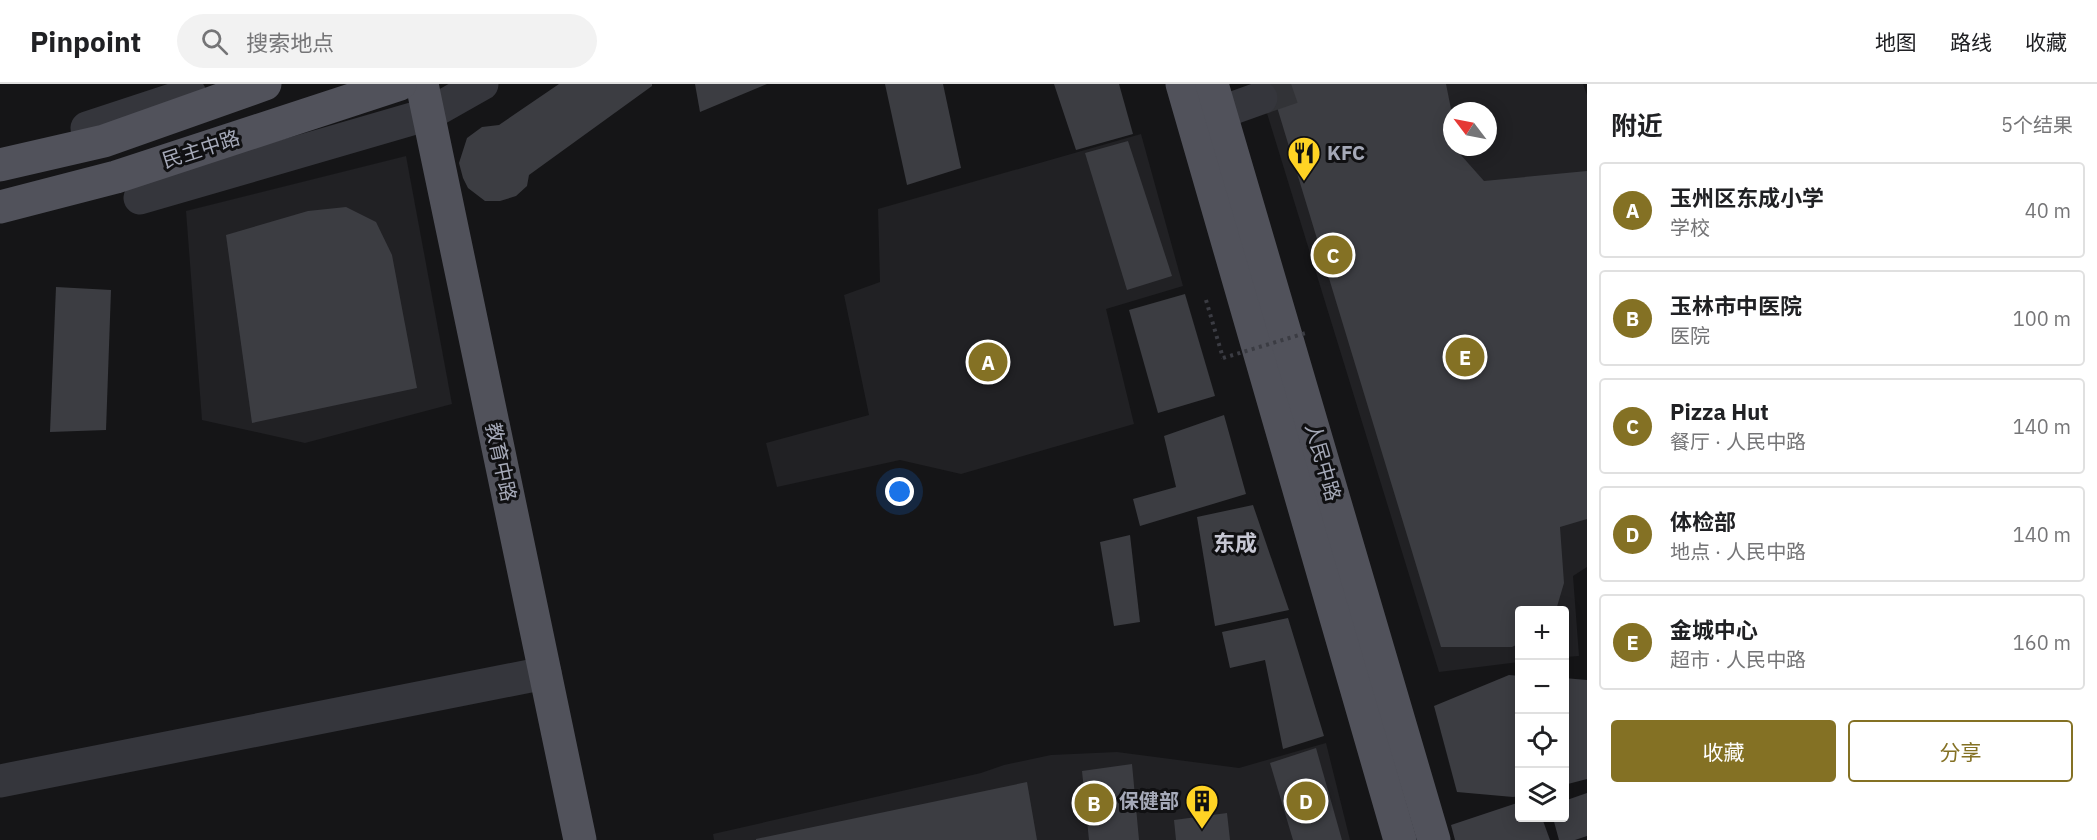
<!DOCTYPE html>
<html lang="zh">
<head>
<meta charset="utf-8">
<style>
	body { margin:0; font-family:"IBM Plex Sans","Noto Sans SC",sans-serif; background:#f2f2f2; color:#202124 }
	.controls { position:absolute; right:18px; bottom:18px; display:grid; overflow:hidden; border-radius:6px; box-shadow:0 3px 15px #0003 }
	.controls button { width:54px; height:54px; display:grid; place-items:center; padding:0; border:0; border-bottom:2px solid #e0e0e0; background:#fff; color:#202124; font:30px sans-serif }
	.compass { position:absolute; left:1443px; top:18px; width:54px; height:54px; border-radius:50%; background:#fff; box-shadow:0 3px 15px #0003; rotate:302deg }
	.you { position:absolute; left:900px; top:408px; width:21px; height:21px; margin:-15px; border:4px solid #fff; border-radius:50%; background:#1a73e8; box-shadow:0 0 0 9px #1a73e833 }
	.badge { display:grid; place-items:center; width:39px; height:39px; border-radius:50%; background:#847124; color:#fff; font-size:20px; font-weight:700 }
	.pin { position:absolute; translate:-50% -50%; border:3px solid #fff; box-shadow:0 2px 6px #0006 }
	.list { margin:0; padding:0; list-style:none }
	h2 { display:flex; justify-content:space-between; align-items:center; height:78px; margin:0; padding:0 24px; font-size:26px }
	h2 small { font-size:20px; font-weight:400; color:#757577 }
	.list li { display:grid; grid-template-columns:39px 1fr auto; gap:18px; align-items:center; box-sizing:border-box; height:96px; margin:0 12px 12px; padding:0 12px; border:2px solid #e0e0e0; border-radius:6px }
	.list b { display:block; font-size:22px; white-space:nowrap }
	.list p { margin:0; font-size:20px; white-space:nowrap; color:#757577 }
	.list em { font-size:20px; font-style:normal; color:#757577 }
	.actions { display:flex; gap:12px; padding:18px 24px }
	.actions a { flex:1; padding:14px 0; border:2px solid #847124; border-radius:6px; text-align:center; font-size:21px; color:#847124 }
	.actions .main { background:#847124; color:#fff }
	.icon { flex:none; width:33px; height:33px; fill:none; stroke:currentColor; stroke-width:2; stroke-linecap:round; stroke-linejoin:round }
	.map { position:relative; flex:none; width:1587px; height:756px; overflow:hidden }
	header { display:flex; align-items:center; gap:36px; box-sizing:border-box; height:84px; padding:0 30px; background:#fff; border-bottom:2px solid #e0e0e0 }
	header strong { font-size:28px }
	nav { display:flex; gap:33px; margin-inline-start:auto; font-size:21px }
	.search { width:420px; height:54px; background:#f2f2f2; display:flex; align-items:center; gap:15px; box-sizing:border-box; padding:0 21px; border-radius:33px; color:#757577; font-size:22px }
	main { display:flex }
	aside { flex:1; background:#fff }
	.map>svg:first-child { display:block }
	.built { fill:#212124; fill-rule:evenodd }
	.building { fill:#3c3d42 }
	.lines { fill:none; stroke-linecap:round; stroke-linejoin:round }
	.minor-tunnel { stroke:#323337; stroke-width:33; stroke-dasharray:33 16; stroke-linecap:butt }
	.path { stroke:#3b3c43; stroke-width:4; stroke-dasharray:3 4.5; stroke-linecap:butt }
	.minor { stroke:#35363c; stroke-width:33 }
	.major { stroke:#51525b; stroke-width:33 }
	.path-bridge { stroke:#3b3c43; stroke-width:4; stroke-dasharray:3 4.5; stroke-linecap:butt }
	.labels { text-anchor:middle; stroke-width:6; stroke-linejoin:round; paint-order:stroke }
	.street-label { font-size:20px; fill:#a5a9b8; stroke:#101012 }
	.poi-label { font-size:20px; font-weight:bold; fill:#a5a9b8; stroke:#101012; text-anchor:start }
	.quarter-label { font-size:22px; font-weight:bold; fill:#c7c8d4; stroke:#101012 }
</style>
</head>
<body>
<header>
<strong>Pinpoint</strong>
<div class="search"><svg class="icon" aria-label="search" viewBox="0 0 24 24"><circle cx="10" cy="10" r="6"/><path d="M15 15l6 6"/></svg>搜索地点</div>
<nav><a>地图</a><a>路线</a><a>收藏</a></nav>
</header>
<main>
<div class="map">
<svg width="1587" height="756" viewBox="0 0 1587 756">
	<rect width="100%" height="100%" fill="#151517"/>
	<g class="built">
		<path d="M1258 0H1583L1587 11V483L1573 492 1579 572 1565 573 1564 526H1520L1519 578 1439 588ZM1452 27H1488V63H1452Z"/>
		<path d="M1141 50 1183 202 1106 225 1134 340 961 390 900 376 777 403 766 359 869 331 844 211 880 198 878 125Z"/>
		<path d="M406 72 452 320 305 359 202 336 186 127Z"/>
		<path d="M1326 659 1350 756H714L713 750 981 689 1004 681 1051 671 1117 668 1239 684Z"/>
	</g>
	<g class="building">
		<path d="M559 0H652V2L529 91 527 102 516 112 500 117H485L468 104 463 94 459 79 467 54 482 43 499 41Z"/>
		<path d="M695 0H767L700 28Z"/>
		<path d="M885 0H943L961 84 907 101Z"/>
		<path d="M1054 0H1119L1133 50 1076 66Z"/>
		<path d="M1270 0H1446L1452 30V63H1459L1460 70 1484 97 1587 87V435L1560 443 1564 499 1556 526H1520V559L1512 563H1441Z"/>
		<path d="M1128 57 1172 192 1127 206 1085 69Z"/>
		<path d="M346 123 376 138 392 171 417 304 252 339 226 151 308 127Z"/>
		<path d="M56 203 111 206 106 346 50 348Z"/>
		<path d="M1185 210 1215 312 1158 329 1129 226Z"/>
		<path d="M1224 331 1246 410 1140 442 1133 415 1176 403 1164 352Z"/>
		<path d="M1253 421 1289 526 1215 542 1197 433Z"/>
		<path d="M1130 451 1140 538 1114 542 1100 458Z"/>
		<path d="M1288 534 1324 652 1283 665 1265 576 1230 584 1222 548Z"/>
		<path d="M1509 591 1520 592V712L1513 713 1457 708 1434 622Z"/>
		<path d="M1564 594 1587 596V695L1564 701Z"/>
		<path d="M1316 664 1342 756H1293L1270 679Z"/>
		<path d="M1132 680 1139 756H1089L1082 687Z"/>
		<path d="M1027 698 1037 756H756V755Z"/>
		<path d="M1587 709V752L1575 756H1559L1553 734H1564V717Z"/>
		<path d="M1520 718V734H1542L1550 756H1455L1451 741Z"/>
		<path d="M1227 729 1230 756H1176L1174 736Z"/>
	</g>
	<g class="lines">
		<path class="minor-tunnel" d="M1261 14 1301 0"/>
		<path class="path" d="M1206 216 1223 274"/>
		<g class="minor">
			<path d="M1219 29 1261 14"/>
			<path d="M87 44 190 10"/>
			<path d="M140 114 429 30 482 0"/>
			<path d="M0 697 545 589"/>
		</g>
		<g class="major">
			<path d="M422 0 580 756"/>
			<path d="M1182 0 1400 756"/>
			<path d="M1212 0 1434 756"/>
			<path d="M0 81 104 57 265 0"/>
			<path d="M0 123 116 93 400 0"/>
		</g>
		<path class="path-bridge" d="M1223 274 1309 248"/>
	</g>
	<defs>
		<g id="restaurant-pin" transform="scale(1.725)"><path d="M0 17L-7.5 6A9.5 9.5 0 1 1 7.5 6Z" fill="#ffd324" stroke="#101012"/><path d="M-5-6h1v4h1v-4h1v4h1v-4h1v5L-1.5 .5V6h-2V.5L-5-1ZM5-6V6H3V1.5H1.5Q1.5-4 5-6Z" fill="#111"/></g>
		<g id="building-pin" transform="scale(1.725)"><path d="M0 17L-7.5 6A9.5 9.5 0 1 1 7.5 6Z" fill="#ffd324" stroke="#101012"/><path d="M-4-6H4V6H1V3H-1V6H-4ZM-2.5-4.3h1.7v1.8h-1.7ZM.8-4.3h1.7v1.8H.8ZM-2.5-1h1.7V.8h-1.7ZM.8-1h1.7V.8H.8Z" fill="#111"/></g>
	</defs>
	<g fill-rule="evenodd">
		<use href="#restaurant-pin" x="1304" y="69"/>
		<use href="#building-pin" x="1202" y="717"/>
	</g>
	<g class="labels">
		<g class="street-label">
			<text transform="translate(201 65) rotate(-18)" y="7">民主中路</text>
			<text transform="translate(501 378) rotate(78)" y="7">教育中路</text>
			<text transform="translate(1323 378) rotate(74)" y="7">人民中路</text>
		</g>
		<g class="poi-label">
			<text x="1327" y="76">KFC</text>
			<text x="1179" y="724" text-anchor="end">保健部</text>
		</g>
		<g class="quarter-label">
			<text x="1235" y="467">东成</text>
		</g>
	</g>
</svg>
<div class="controls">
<button>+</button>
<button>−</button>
<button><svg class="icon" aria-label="locate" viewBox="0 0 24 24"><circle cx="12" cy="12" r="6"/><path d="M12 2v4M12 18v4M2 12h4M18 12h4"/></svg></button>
<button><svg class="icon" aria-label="layers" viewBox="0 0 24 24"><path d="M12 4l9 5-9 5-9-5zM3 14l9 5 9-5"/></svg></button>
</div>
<svg class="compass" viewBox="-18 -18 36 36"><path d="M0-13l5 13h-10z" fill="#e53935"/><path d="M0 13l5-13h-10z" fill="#757577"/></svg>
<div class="you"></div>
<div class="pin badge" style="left:988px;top:278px">A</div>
<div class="pin badge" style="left:1094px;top:719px">B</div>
<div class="pin badge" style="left:1333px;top:171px">C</div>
<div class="pin badge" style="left:1306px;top:717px">D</div>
<div class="pin badge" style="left:1465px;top:273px">E</div>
</div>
<aside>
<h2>附近<small>5个结果</small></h2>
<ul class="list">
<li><span class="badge">A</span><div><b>玉州区东成小学</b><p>学校</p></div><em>40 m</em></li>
<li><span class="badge">B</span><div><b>玉林市中医院</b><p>医院</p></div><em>100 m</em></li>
<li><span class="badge">C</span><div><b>Pizza Hut</b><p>餐厅 · 人民中路</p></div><em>140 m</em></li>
<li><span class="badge">D</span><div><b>体检部</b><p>地点 · 人民中路</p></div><em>140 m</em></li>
<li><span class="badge">E</span><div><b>金城中心</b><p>超市 · 人民中路</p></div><em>160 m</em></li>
</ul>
<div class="actions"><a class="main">收藏</a><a>分享</a></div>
</aside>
</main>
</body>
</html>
